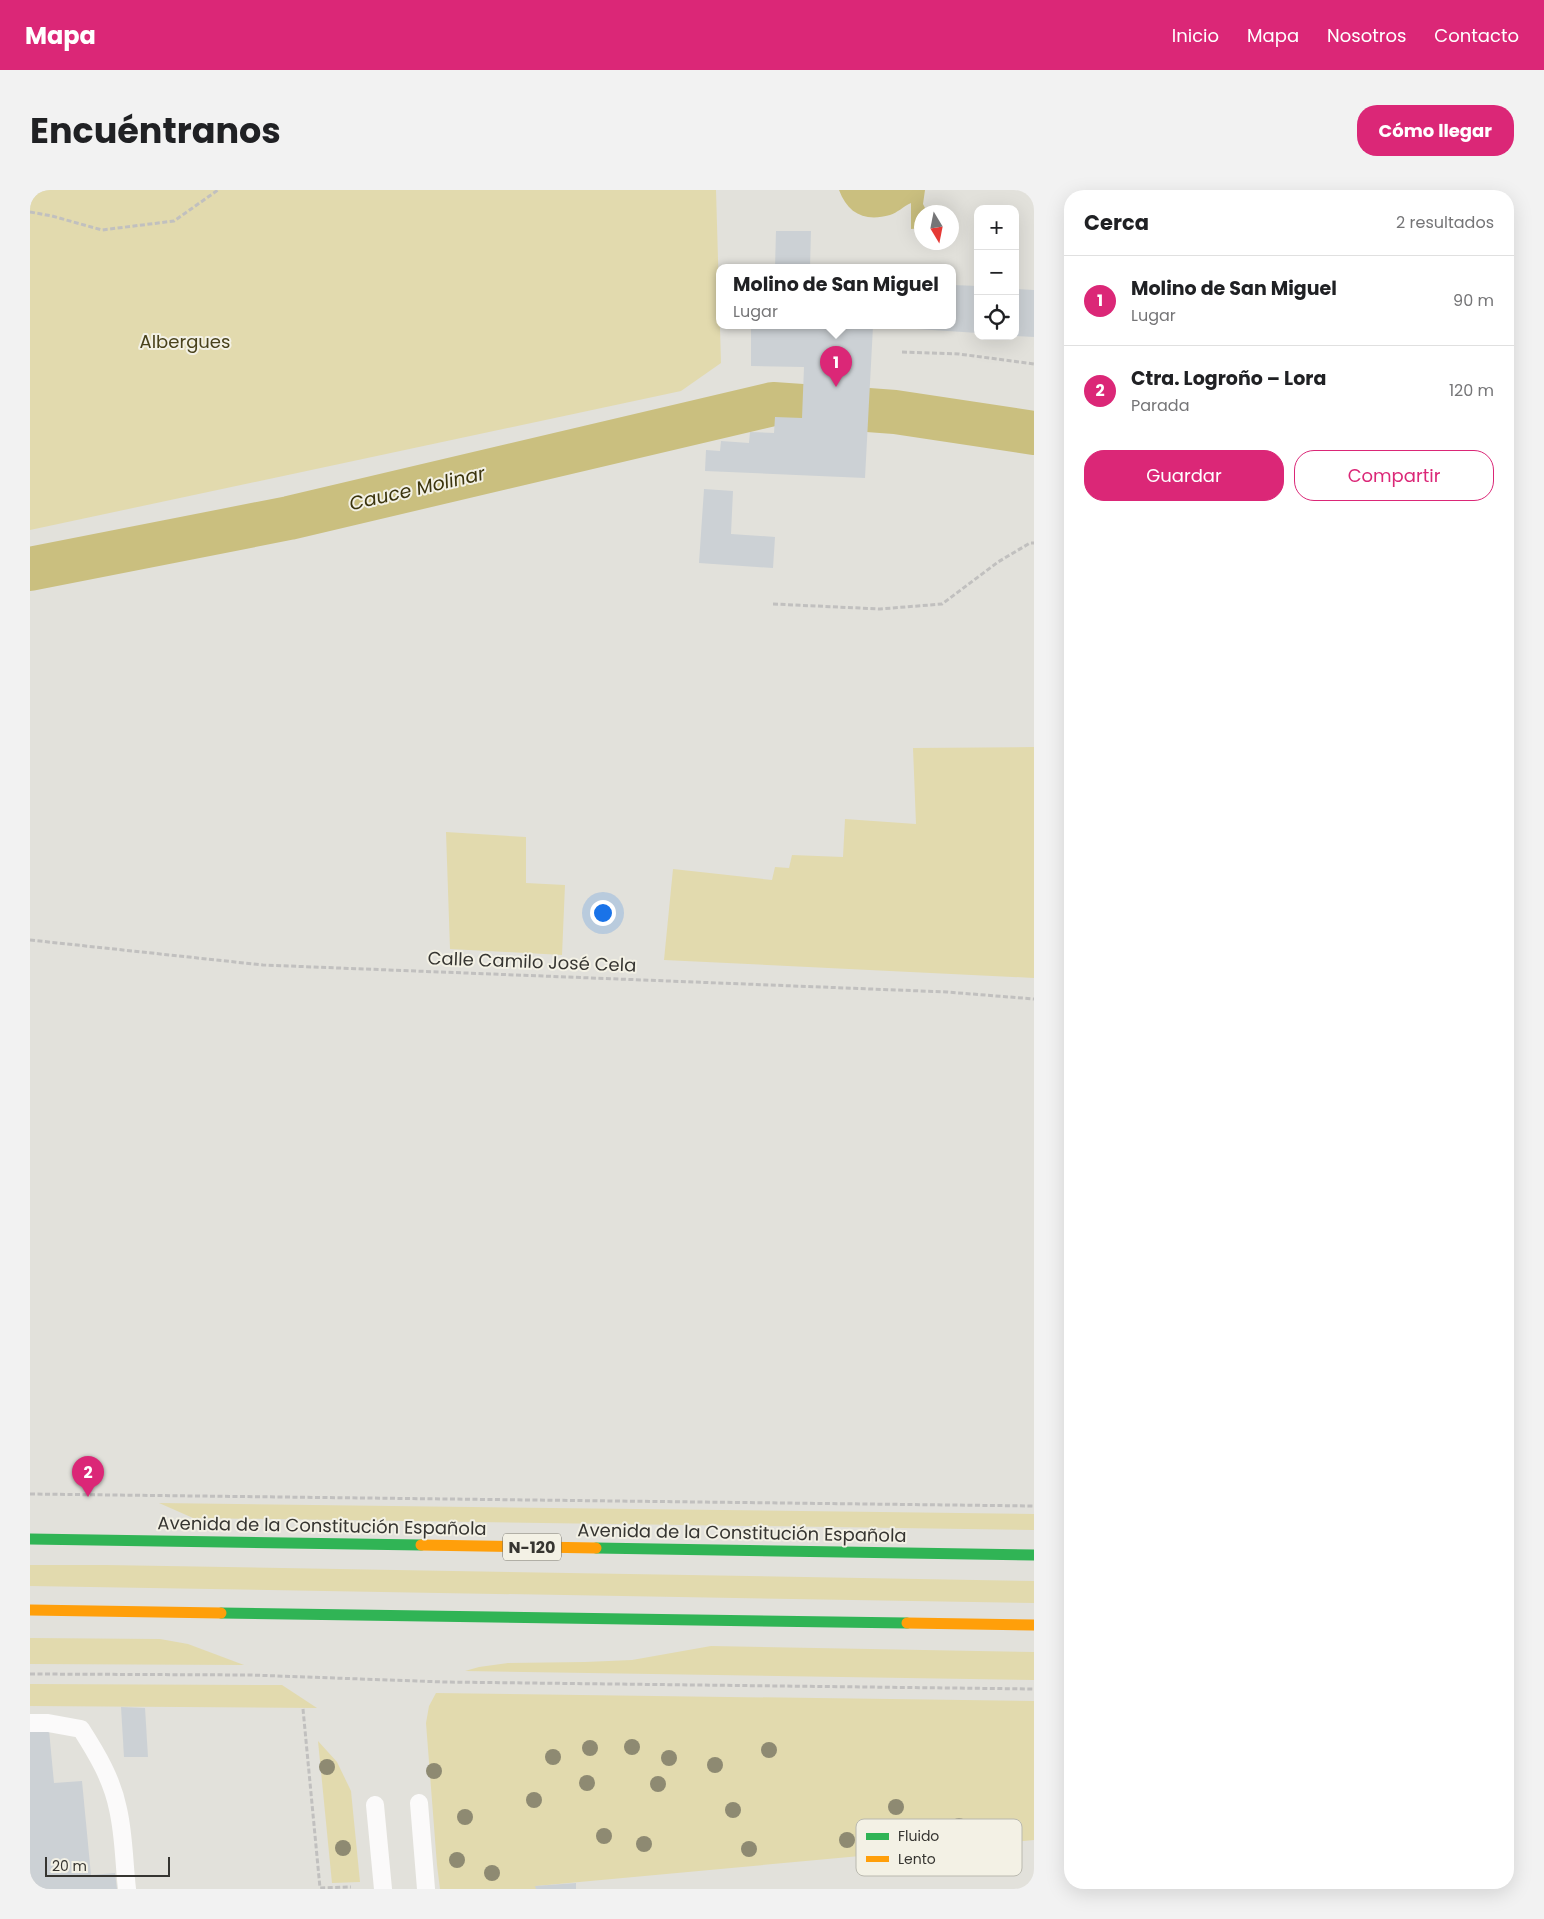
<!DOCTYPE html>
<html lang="es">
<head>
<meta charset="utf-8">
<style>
	body { margin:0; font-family:Poppins,sans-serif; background:#f2f2f2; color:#202124 }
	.controls { position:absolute; right:15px; top:15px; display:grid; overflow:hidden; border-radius:10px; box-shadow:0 5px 20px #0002 }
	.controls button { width:45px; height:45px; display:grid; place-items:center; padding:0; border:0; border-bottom:1px solid #e0e0e0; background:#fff; color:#202124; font:25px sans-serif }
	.compass { position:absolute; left:884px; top:15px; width:45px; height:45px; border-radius:50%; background:#fff; box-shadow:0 5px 20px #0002; rotate:170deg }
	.scale { position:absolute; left:15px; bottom:12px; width:125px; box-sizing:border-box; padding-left:5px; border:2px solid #363531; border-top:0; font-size:14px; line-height:18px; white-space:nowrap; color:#363531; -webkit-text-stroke:4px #f3f1e5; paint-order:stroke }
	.you { position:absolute; left:572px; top:722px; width:18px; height:18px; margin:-12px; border:4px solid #fff; border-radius:50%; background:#1a73e8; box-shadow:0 0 0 8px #1a73e833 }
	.badge { display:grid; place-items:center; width:32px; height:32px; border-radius:50%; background:#db2777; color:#fff; font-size:16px; font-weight:700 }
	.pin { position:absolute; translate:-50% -41px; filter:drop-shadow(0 1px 2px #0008) }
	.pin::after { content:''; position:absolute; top:26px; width:18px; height:15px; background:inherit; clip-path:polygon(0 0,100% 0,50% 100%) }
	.popup { position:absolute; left:686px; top:74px; width:240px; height:65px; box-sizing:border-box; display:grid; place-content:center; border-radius:10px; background:#fff; filter:drop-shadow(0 1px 4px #0005); font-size:16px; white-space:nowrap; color:#757577 }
	.popup b { font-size:19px; color:#202124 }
	.popup::after { content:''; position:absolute; left:50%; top:100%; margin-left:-10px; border:10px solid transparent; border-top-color:#fff }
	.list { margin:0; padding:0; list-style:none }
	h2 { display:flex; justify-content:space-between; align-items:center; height:65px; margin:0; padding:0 20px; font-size:21px }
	h2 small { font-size:16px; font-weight:400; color:#757577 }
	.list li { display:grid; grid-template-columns:32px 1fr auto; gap:15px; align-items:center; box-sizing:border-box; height:90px; padding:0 20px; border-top:1px solid #e0e0e0 }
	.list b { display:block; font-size:19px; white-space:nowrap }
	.list p { margin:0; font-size:16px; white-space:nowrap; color:#757577 }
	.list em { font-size:16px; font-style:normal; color:#757577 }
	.actions { display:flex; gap:10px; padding:15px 20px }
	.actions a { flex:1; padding:11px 0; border:1px solid #db2777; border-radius:20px; text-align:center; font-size:18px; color:#db2777 }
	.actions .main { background:#db2777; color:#fff }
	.icon { flex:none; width:28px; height:28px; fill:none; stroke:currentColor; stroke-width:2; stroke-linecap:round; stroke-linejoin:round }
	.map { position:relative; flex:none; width:1004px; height:1699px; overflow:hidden; border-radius:20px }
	header { display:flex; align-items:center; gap:30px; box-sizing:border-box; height:70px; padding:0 25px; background:#db2777; color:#fff }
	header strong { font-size:24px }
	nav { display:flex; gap:28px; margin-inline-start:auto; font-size:18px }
	.intro { display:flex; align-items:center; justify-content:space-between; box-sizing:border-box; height:120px; padding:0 30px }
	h1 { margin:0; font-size:35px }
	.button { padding:12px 22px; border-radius:20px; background:#db2777; color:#fff; font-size:18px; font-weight:700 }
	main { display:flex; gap:30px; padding:0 30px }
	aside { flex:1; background:#fff; border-radius:20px; box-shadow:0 5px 20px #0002 }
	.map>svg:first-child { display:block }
	.green { fill:#e2daae }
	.water { fill:#cabf7f }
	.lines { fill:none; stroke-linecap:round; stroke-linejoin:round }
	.canal { stroke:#cabf7f; stroke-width:44 }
	.building { fill:#ccd1d5 }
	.path { stroke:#c1c0bf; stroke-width:3; stroke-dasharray:5 2.5; stroke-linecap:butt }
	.lane { stroke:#fbfafa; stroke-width:18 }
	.fast { stroke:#30b455; stroke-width:11 }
	.slow { stroke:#ff9f0a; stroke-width:11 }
	.tree { fill:#8e8a72 }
	.labels { text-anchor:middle; stroke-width:4; stroke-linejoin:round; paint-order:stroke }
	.shield { fill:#f3f1e5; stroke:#6f6d67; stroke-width:1 }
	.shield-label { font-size:16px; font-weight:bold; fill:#363531 }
	.park-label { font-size:18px; fill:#49421c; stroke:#f3f1e5 }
	.street-label { font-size:18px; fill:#363531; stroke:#f3f1e5 }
	.water-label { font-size:19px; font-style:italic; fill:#3b340d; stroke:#f3f1e5 }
	.key { fill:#f3f1e5; stroke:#bab9af; stroke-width:1 }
	.key-label { font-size:14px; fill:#363531 }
</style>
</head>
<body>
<header>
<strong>Mapa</strong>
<nav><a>Inicio</a><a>Mapa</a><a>Nosotros</a><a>Contacto</a></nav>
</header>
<div class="intro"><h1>Encuéntranos</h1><a class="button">Cómo llegar</a></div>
<main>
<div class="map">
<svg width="1004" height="1699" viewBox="0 0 1004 1699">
	<rect width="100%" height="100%" fill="#e2e1db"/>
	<g class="green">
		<path d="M0 0H686L691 173 651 201 0 340Z"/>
		<path d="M1004 557V788L634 770 643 679 742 690 745 677 759 678 762 665 813 667 815 629 886 634 883 558Z"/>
		<path d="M416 642 496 647V693L535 695 532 765 420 759Z"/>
		<path d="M129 1313 1004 1324V1340L163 1328Z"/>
		<path d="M0 1375H76L1004 1391V1413L0 1396Z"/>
		<path d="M0 1448 130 1449 158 1454 214 1475 0 1474Z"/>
		<path d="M681 1456 1004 1462V1490L435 1481 449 1477 478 1473 555 1472 602 1470Z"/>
		<path d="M0 1494 252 1495 287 1518 0 1516Z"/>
		<path d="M406 1503 1004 1511V1650L506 1696V1699H410L407 1675 396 1533 399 1516Z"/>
		<path d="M288 1551 307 1572 321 1601 330 1692 302 1693Z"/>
	</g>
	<path class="water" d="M809 0H895L893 14 897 22H892L891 38 881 39V13C874 16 867 23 860 25 835 32 818 24 809 0Z"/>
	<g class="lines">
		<g class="canal">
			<path d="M838 220 865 222 1004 243"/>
			<path d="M0 379 259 328 743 214 772 216"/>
		</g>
	</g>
	<g class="building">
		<path d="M746 41H781L780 78H745Z"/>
		<path d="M922 95 948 96V143L856 137V136H922Z"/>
		<path d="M985 99 1004 100V147L985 146Z"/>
		<path d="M721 136H843L835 288 675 281 676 260 690 261 691 251 719 253 720 242 744 243 745 227 772 228 774 177 721 176Z"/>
		<path d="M674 299 703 301 701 344 745 347 743 378 669 373Z"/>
		<path d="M91 1517 115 1518 118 1567H94Z"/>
		<path d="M19 1540 24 1593 52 1591 61 1685 85 1683 87 1699H0V1542Z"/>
		<path d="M546 1693V1699H506L505 1696Z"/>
	</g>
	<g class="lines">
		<g class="path">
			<path d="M0 22 22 26 72 40 144 31 188 0"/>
			<path d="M872 162 929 164 1004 174"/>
			<path d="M743 414 850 419 912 414 968 372 1000 353H1004"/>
			<path d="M0 750 233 775 917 802 1004 809"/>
			<path d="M0 1304 1004 1316"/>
			<path d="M0 1484 221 1485 414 1492 1004 1499"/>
			<path d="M273 1519 290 1698 321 1697"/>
		</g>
		<g class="lane">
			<path d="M0 1533H18L51 1539C67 1564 82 1589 88 1619 94 1645 94 1673 97 1699"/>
			<path d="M389 1613 396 1699"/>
			<path d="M345 1615 353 1699"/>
		</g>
		<g class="fast">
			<path d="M0 1349 391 1355"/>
			<path d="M566 1358 1004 1365"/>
			<path d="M191 1423 877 1433"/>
		</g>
		<g class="slow">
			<path d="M391 1355 566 1358"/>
			<path d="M0 1420 191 1423"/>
			<path d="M877 1433 1004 1435"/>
		</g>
	</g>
	<g class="tree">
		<circle cx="602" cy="1557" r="8"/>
		<circle cx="560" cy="1558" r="8"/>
		<circle cx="739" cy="1560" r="8"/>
		<circle cx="523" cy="1567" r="8"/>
		<circle cx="639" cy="1568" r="8"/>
		<circle cx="685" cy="1575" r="8"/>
		<circle cx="297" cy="1577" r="8"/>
		<circle cx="404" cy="1581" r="8"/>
		<circle cx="557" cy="1593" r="8"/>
		<circle cx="628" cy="1594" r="8"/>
		<circle cx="504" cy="1610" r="8"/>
		<circle cx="866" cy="1617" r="8"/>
		<circle cx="703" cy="1620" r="8"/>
		<circle cx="435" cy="1627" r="8"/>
		<circle cx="929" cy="1636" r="8"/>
		<circle cx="574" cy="1646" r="8"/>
		<circle cx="817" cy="1650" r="8"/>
		<circle cx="614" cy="1654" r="8"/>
		<circle cx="313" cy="1658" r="8"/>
		<circle cx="719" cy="1659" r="8"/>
		<circle cx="427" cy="1670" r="8"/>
		<circle cx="462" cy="1683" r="8"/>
	</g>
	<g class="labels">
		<rect class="shield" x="473" y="1343.5" width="58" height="27" rx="4"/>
		<g class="shield-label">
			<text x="502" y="1363">N-120</text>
		</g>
		<g class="park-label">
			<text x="155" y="158">Albergues</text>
		</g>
		<g class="street-label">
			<text transform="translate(502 772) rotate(2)" y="6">Calle Camilo José Cela</text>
			<text transform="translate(292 1336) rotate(1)" y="6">Avenida de la Constitución Española</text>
			<text transform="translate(712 1343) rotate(1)" y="6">Avenida de la Constitución Española</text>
		</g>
		<g class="water-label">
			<text transform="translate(387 298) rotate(-13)" y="7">Cauce Molinar</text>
		</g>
	</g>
	<rect x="826" y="1629" width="166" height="57" rx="8" class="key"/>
	<rect x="836" y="1643" width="23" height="7" fill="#30b455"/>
	<rect x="836" y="1666" width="23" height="6" fill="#ff9f0a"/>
	<g class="key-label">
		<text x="868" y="1651">Fluido</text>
		<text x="868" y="1674">Lento</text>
	</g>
</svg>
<div class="controls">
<button>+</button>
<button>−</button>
<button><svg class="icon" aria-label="locate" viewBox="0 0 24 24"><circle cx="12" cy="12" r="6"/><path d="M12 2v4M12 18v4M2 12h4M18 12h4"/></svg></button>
</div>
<svg class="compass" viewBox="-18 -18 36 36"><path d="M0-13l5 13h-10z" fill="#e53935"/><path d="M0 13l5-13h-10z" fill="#757577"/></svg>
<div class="scale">20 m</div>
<div class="you"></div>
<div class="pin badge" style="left:806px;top:197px">1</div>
<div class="popup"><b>Molino de San Miguel</b>Lugar</div>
<div class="pin badge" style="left:58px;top:1307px">2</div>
</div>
<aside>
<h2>Cerca<small>2 resultados</small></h2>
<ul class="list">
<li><span class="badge">1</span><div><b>Molino de San Miguel</b><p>Lugar</p></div><em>90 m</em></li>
<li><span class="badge">2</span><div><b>Ctra. Logroño – Lora</b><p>Parada</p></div><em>120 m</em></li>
</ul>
<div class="actions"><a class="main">Guardar</a><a>Compartir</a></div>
</aside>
</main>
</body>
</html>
